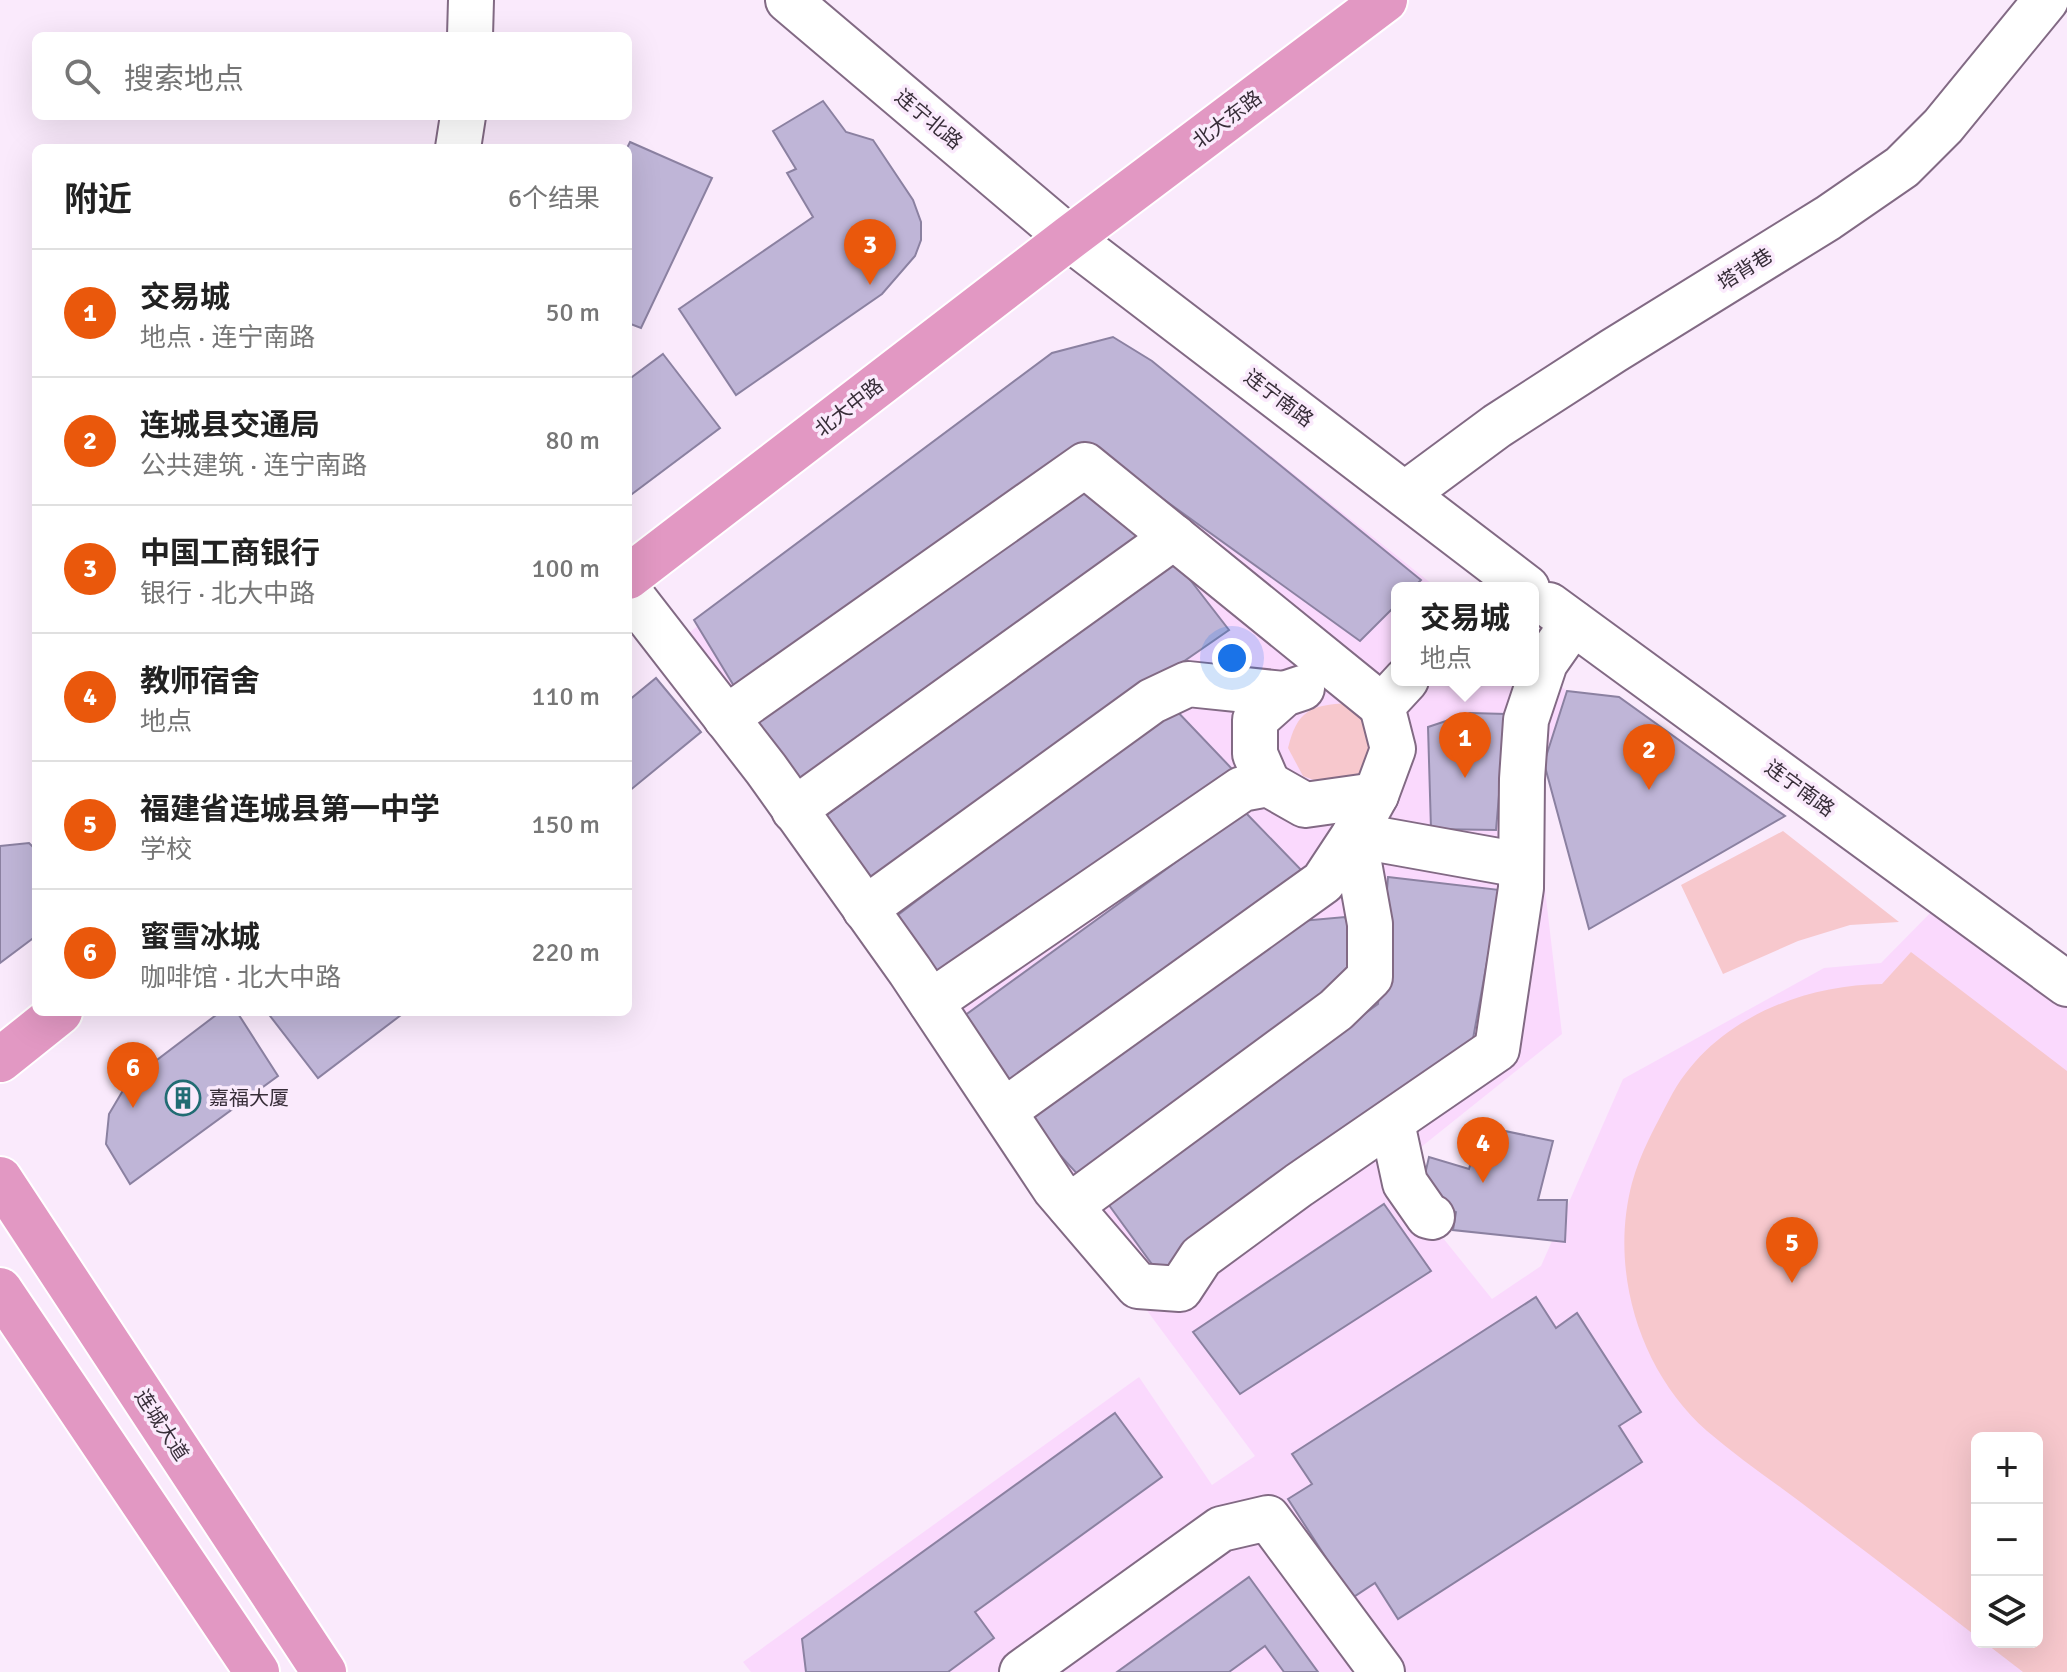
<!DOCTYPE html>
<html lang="zh">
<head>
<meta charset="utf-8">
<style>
	body { margin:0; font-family:Signika,"Noto Sans SC",sans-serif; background:#f6f6f6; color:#222 }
	.controls { position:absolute; right:24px; bottom:24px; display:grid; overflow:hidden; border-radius:12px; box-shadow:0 8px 32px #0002 }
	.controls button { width:72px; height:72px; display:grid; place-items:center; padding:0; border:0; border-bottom:2px solid #e0e0e0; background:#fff; color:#222; font:40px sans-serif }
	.you { position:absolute; left:1232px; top:658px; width:28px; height:28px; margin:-20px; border:6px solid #fff; border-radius:50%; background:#1a73e8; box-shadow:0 0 0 12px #1a73e833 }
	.badge { display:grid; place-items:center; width:52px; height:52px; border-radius:50%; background:#ea580c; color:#fff; font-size:26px; font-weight:700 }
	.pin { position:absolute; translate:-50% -66px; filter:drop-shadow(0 2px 4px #0008) }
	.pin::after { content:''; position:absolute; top:42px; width:28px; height:24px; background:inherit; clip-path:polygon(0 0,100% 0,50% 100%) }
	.popup { position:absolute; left:1391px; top:582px; width:148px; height:104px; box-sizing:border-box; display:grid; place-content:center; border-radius:12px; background:#fff; filter:drop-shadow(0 2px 6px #0005); font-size:26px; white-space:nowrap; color:#767676 }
	.popup b { font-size:30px; color:#222 }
	.popup::after { content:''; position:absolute; left:50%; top:100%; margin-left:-16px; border:16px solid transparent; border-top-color:#fff }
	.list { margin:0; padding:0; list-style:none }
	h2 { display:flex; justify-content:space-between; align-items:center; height:104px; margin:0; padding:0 32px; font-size:34px }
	h2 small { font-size:26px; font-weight:400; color:#767676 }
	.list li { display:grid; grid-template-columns:52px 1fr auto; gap:24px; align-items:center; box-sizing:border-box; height:128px; padding:0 32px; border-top:2px solid #e0e0e0 }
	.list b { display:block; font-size:30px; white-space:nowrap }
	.list p { margin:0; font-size:26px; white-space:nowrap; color:#767676 }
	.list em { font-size:26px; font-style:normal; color:#767676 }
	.icon { flex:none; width:44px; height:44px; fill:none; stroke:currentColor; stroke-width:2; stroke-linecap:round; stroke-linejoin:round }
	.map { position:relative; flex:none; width:2067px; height:1672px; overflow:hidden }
	.search { position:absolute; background:#fff; box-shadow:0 8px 32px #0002; left:32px; top:32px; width:600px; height:88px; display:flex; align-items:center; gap:20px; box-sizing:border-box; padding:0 28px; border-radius:12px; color:#767676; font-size:30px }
	.panel { position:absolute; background:#fff; box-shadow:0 8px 32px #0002; left:32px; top:144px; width:600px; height:872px; border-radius:12px }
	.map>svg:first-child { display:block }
	.built { fill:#fad9fd; fill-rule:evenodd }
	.green { fill:#f7c8cd }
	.building { fill:#bfb5d7; stroke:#8b81a1; stroke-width:2 }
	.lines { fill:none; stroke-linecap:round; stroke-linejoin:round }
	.minor-casing { stroke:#826a84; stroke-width:48 }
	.major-casing { stroke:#fff; stroke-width:48 }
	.minor { stroke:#fff; stroke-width:44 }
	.major { stroke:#e298c3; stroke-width:44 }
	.labels { text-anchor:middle; stroke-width:7; stroke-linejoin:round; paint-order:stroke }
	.street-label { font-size:20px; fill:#372d38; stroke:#faeafc }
	.poi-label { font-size:20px; fill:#372d38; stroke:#faeafc; text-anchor:start }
</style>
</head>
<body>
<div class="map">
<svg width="2067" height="1672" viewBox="0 0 2067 1672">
	<rect width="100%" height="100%" fill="#faeafc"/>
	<path class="built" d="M1113 337 1152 361 1437 588H1397V680H1533V664L1567 691 1534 796 1562 1034 1390 1172 1492 1299 1541 1266 1623 1079 1824 968 1881 963 1939 904 2067 1000V1672H751L743 1662 1139 1377 1212 1485 1255 1456 660 655 1046 358ZM1977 1438H2037V1642H1977Z"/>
	<g class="green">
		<path d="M1348 703 1364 719 1373 746 1359 773 1338 783H1322L1303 776 1288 748C1297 711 1310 705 1348 703Z"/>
		<path d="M1783 831 1899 922 1850 925 1798 941 1723 974 1681 885Z"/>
		<path d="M1911 952 2067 1071V1672H2023L1984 1642H2037V1438H1977V1637C1918 1591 1858 1546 1799 1501 1768 1478 1736 1456 1707 1431 1639 1371 1609 1270 1632 1183 1640 1153 1655 1127 1669 1100 1709 1022 1799 985 1882 984Z"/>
	</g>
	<g class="building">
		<path d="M823 101 846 132 873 140 913 200 921 222V240L915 256 882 294 736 395 679 309 813 217 787 173 796 169 773 131Z"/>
		<path d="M630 142 712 178 641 328 628 323 627 148Z"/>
		<path d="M1113 337 1152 361 1421 580 1413 588H1397V604L1360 641 1084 442 737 691 694 620 1052 353Z"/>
		<path d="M663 354 720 428 628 497V380Z"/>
		<path d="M1092 481 1155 539 795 785 745 729Z"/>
		<path d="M1174 559 1229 630 868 880 820 820Z"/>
		<path d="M656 678 701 732 628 792V701Z"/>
		<path d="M1567 691 1619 697 1785 816 1589 929 1544 763Z"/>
		<path d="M1172 706 1234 771 935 973 894 918Z"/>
		<path d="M1470 713 1506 714 1496 830 1431 829 1428 727Z"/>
		<path d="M1245 812 1308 877 1011 1089 953 1024Z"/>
		<path d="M29 843 36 850V936L0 963V846Z"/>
		<path d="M1388 877 1500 890 1471 1050 1162 1278 1106 1201 1378 1004Z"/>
		<path d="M1345 917 1363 970 1080 1177 1027 1119 1279 923Z"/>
		<path d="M220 1012H237L278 1076 130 1184 106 1144 109 1114 128 1082Z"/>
		<path d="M267 1012H405L318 1078Z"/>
		<path d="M1481 1126 1553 1141 1538 1200H1567L1565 1242 1453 1230 1456 1212 1420 1196 1429 1157 1469 1169Z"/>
		<path d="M1384 1204 1431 1271 1240 1394 1193 1332Z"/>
		<path d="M1536 1297 1556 1328 1577 1313 1641 1412 1619 1426 1642 1462 1398 1619 1375 1583 1352 1598 1288 1499 1312 1484 1292 1454Z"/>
		<path d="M1115 1413 1162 1477 975 1612 994 1638 948 1672H806L802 1639Z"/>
		<path d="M1249 1577 1318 1672H1284L1265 1646 1229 1672H1117Z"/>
	</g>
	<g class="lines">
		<g class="minor-casing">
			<g id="minor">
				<path d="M788 0 1069 238 1527 588"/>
				<path d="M470 36 471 0"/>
				<path d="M458 148 463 116"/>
				<path d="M1405 494 1497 426 1613 351 1828 218 1902 167 1943 126 2046 0"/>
				<path d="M628 591 766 769 910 971 1055 1189 1138 1286 1180 1289 1201 1257 1299 1185 1497 1049 1521 888 1522 779 1526 720 1545 663 1573 623"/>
				<path d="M1549 605 2067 984"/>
				<path d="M726 718 1085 465 1382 706"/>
				<path d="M1268 784 1255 754V720L1284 694 1302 688"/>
				<path d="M794 810 1174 537"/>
				<path d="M865 909 1152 701 1188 684 1284 694"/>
				<path d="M931 1002 1242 789 1268 784 1305 805 1376 795"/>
				<path d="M1004 1111 1323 882 1354 835 1521 865"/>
				<path d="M1392 1123 1405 1183 1428 1216 1432 1217"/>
				<path d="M1070 1206 1336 1010 1370 977V924L1354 835 1376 795 1393 749 1382 706 1406 680"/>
				<path d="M1022 1672 1221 1529 1268 1518 1382 1672"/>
			</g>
		</g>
		<g class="major-casing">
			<g id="major">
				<path d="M628 577 1069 238 1385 0"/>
				<path d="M0 1060 60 1012"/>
				<path d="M0 1179 324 1672"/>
				<path d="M0 1290 257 1672"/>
			</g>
		</g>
		<use href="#minor" class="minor"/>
		<use href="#major" class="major"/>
	</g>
	<defs>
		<g id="building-ring" transform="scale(1.8)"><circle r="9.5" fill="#faeafc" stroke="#216c73" stroke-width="1.5"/><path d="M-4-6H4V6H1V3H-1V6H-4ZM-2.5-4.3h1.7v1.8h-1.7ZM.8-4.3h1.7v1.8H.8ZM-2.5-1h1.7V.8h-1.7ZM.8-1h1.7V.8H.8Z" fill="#216c73"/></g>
	</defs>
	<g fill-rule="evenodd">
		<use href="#building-ring" x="183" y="1098"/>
	</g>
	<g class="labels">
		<g class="street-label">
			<text transform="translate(929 119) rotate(40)" y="7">连宁北路</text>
			<text transform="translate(1227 119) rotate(-37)" y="7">北大东路</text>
			<text transform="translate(1745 269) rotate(-32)" y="7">塔背巷</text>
			<text transform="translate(1279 398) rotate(37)" y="7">连宁南路</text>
			<text transform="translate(849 407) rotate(-38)" y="7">北大中路</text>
			<text transform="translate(1800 788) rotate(36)" y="7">连宁南路</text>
			<text transform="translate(162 1425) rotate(57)" y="7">连城大道</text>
		</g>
		<g class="poi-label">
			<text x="209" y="1105">嘉福大厦</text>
		</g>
	</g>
</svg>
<div class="controls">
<button>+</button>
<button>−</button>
<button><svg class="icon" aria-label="layers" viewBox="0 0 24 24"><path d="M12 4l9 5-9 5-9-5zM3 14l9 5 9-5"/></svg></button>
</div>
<div class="you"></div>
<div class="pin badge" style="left:1465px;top:778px">1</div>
<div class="popup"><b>交易城</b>地点</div>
<div class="pin badge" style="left:1649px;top:790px">2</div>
<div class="pin badge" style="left:870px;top:285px">3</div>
<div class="pin badge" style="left:1483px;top:1183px">4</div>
<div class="pin badge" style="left:1792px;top:1283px">5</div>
<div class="pin badge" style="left:133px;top:1108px">6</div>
<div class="search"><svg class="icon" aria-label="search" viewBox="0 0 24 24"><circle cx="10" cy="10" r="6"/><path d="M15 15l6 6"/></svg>搜索地点</div>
<section class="panel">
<h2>附近<small>6个结果</small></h2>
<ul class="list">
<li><span class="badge">1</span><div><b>交易城</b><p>地点 · 连宁南路</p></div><em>50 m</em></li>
<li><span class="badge">2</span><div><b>连城县交通局</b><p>公共建筑 · 连宁南路</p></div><em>80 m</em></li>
<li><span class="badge">3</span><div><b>中国工商银行</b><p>银行 · 北大中路</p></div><em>100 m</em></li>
<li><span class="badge">4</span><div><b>教师宿舍</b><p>地点</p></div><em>110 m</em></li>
<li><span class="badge">5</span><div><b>福建省连城县第一中学</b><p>学校</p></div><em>150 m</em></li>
<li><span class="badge">6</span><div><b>蜜雪冰城</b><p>咖啡馆 · 北大中路</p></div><em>220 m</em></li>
</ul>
</section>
</div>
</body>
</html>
